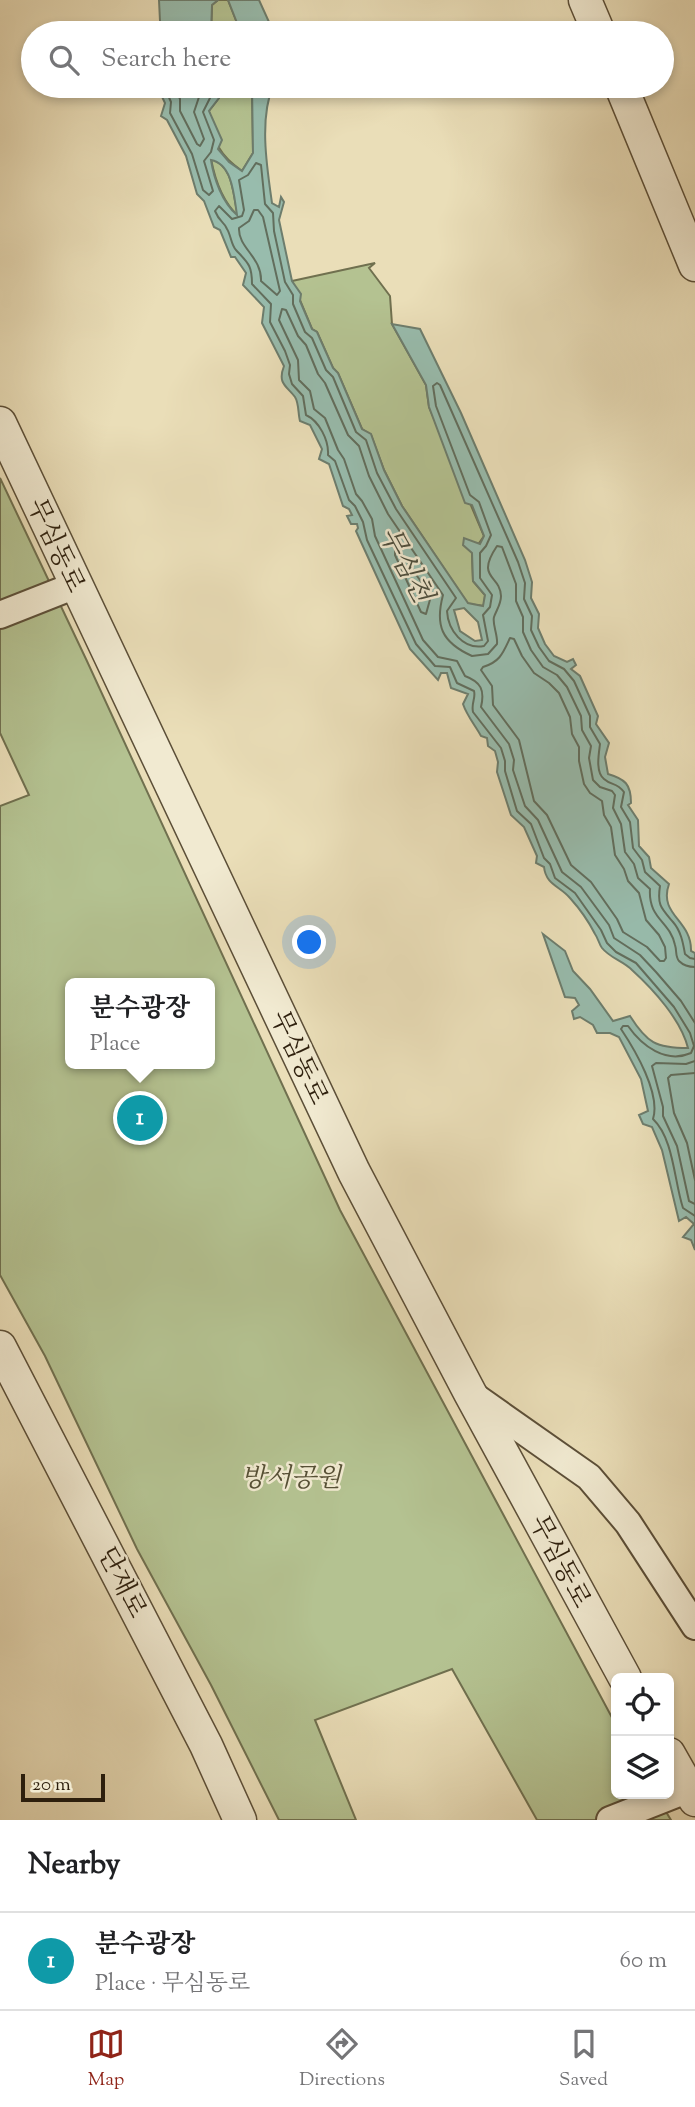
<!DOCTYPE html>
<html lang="en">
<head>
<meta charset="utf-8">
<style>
	body { margin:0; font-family:"Sorts Mill Goudy","Noto Serif KR",serif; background:#f2f2f2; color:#202124 }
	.controls { position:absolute; right:21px; bottom:21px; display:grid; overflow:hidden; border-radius:10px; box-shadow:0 4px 10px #0003 }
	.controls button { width:63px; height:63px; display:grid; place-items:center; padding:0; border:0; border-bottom:2px solid #e0e0e0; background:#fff; color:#202124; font:35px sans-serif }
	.scale { position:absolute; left:21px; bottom:18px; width:84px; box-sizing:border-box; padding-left:7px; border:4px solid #2d1f0d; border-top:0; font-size:19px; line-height:24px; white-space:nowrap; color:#2d1f0d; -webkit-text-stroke:5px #f1ead1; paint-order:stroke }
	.you { position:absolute; left:310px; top:943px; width:24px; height:24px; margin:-18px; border:5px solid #fff; border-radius:50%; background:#1a73e8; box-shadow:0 0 0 10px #1a73e833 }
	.badge { display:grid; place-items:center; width:46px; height:46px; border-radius:50%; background:#8f2418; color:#fff; font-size:23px; font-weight:700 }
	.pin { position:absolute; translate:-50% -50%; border:4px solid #fff; box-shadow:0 2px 7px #0006 }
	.popup { position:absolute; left:65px; top:978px; width:150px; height:91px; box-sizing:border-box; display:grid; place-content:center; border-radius:10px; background:#fff; filter:drop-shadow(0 2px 5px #0005); font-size:23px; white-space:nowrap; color:#757577 }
	.popup b { font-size:26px; color:#202124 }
	.popup::after { content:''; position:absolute; left:50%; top:100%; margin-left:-14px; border:14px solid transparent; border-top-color:#fff }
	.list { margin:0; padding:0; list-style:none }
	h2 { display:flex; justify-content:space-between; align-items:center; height:91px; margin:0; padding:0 28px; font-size:30px }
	h2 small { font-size:23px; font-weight:400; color:#757577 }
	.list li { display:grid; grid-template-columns:46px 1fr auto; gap:21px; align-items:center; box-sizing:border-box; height:98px; padding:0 28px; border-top:2px solid #e0e0e0 }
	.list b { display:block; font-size:26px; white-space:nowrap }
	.list p { margin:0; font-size:23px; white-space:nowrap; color:#757577 }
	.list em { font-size:23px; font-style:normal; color:#757577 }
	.icon { flex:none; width:38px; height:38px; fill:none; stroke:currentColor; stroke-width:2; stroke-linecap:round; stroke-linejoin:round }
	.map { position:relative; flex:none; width:695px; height:1820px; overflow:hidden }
	.search { position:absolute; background:#fff; box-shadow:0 4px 10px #0003; left:21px; right:21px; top:21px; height:77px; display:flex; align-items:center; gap:18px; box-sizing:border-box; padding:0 24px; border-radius:38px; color:#757577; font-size:26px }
	.sheet { height:189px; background:#fff }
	nav { display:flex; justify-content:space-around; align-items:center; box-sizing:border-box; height:98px; border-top:2px solid #e0e0e0; background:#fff; font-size:19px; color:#757577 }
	nav a { display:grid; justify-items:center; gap:4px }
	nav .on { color:#8f2418 }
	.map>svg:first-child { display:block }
	.green { fill:#b4c291; stroke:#70704f; stroke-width:2; fill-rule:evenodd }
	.water { fill:#98bcad; stroke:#6d7d6d; stroke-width:2; fill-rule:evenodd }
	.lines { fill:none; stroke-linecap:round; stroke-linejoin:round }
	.shore { stroke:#626e5d; stroke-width:2 }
	.minor-casing { stroke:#5c4f38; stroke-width:30 }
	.tertiary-casing { stroke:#5c4f38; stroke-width:35 }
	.minor { stroke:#f1ead1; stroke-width:26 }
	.tertiary { stroke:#f1ead1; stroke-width:32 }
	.labels { text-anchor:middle; stroke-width:5; stroke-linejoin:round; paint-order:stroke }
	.street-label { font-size:26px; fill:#2d1f0d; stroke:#f1ead1 }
	.park-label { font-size:26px; font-style:italic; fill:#565035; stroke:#f1ead1 }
	.water-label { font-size:28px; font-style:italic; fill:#4d4e3d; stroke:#f1ead1 }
</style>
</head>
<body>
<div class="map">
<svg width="695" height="1820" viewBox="0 0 695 1820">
	<rect width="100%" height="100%" fill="#eadeb8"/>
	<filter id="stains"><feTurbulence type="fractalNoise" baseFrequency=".00286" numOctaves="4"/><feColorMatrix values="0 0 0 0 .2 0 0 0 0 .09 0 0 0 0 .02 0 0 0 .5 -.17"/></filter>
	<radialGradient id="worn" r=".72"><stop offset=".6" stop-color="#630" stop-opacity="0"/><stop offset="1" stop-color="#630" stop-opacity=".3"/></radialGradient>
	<g class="green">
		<path d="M218 0H228L241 33H211L212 5Z"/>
		<path d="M212 86H252L253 153 242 171C215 152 216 142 209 111L219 98Z"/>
		<path d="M211 159C234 165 233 197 238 216 222 201 215 180 211 159Z"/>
		<path d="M375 263 369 268 390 296 392 324 426 385 429 407 484 536 472 553 473 581 485 595 484 606 468 604 402 506 384 470 371 435 362 429 338 373 333 368 317 332 312 329 292 281Z"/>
		<path d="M0 478 86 659 340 1210 616 1725V1794H655L671 1820H537L452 1669 315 1720 356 1820H279L211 1685 137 1549 45 1356 0 1275V806L29 795 0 733ZM70 983H210V1064H70Z"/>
	</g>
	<g class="water">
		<path d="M159 0H218L212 5 211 33H157L160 21Z"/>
		<path d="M228 0H259L274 33H241Z"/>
		<path d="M157 86H212L219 98 209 111 222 140 218 149 229 162 242 171 253 153 252 86H273C259 119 267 168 272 203L279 207 281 197 284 202 279 220 292 281 301 294 300 301 312 329 317 332 333 368 338 373 362 429 371 434 384 470 402 506 468 603 483 606 485 595 473 581 472 553 463 545 464 538 480 544 484 536 472 505 465 503 429 407 426 385 392 324 420 329 461 413 525 560 532 582 531 598 539 614 538 628 545 644 554 656 567 662 573 659 576 665 571 669 580 676 598 716 596 724 609 743 605 757 608 774C625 779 631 784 631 803L628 805 638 820 639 846 649 857 651 868 669 884C658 915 692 920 691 951L695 953V1250L691 1240 683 1237 694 1224 686 1217 679 1221 662 1150 652 1127 643 1124 639 1115 648 1111 641 1079 619 1037 610 1033H597L593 1025 580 1017 574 1019 572 1011 579 1005 575 998 565 997 543 934 565 951 573 971 590 989 613 1021 630 1016C647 1043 656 1048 688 1048 681 1020 654 990 632 970 623 961 610 958 602 948 599 944 598 938 595 934 589 922 579 908 570 898 560 886 546 885 544 867L536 863 537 856 524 827 511 815 497 772 498 762 495 751 488 746 487 738 481 736C475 725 467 716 463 704L468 694 451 688 447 673H441L438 680 410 649 361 542 356 531 358 528 357 524H351L347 516 352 515 349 509 343 506 329 464 319 459 322 449 310 425 300 421C298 414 299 403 295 397 287 386 277 384 284 366L262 323 264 307 243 285 246 273 235 257H231L220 230 214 227 204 201 197 194 186 156 167 120 161 116 165 103ZM211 160C233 164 234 197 237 215 222 202 214 179 211 160ZM464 608 478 622 482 640 475 641 460 631 454 610Z"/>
	</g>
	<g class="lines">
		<g class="shore">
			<path d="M164 86 171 102 170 113 192 154 203 190 209 195 213 191 204 161 211 152 214 140 203 112 210 98 206 86"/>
			<path d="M174 86 180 99V111L197 144 200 146 204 139 194 112 199 97 198 86"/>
			<path d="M254 210H258L263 217 280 291 277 295 261 281C262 257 238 248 239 228L249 221Z"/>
			<path d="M399 550 431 596 426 614 421 612 395 555V551Z"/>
			<path d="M510 638 514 639 522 656 534 673 549 683 559 693 570 717 572 734 579 747V761L584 784 590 793 602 801 604 815 611 827 615 855 624 869 628 881 639 893 646 920 659 935 665 947 666 958 664 961H660L647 947 623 932 617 919 591 882 571 865 547 815 534 801 519 740 493 705 492 686 481 670 483 667C500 662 503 653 510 638Z"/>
			<path d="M695 959 690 958 685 954C683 943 681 931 673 922 661 908 657 905 660 886L645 872 642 860 633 848 630 822 621 807 624 792C616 782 612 786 604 779 595 772 599 753 600 744L590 727V716L574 681 564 669 549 661 539 647 531 630 532 616 524 599 525 583 518 562 440 385 437 383 433 386 436 406 470 495 479 502 491 535 486 546 480 553V578L492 595 490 607 483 615 488 641 484 646C463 650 448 630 447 611L456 598 396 509 377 473 366 440 356 432 333 377 326 370 312 338 305 332 293 304V295L285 282 274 231 273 213 265 204 261 165 256 163 248 175 239 180 244 210 242 216 232 219 219 206 215 211C220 223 223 220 227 229 231 235 231 245 236 250 248 263 252 265 252 284L271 304 270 322 285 351 290 365 289 374 292 384 303 396 306 415C319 421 329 440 328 455L335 461 349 500 355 506 363 522 367 540 416 644 435 666 450 667 457 683 474 691C476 698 471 703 473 712L501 748 505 761V771L517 811 531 824 544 858 550 864 555 878 575 893 601 930 607 943 616 952 636 963 674 1007 690 1033 694 1046 691 1053C666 1064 642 1046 628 1026H623L621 1029C635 1050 661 1094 653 1119 674 1139 674 1181 683 1208L695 1216"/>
			<path d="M695 967C689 967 684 966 679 961 675 956 677 951 675 945 670 921 648 919 650 889L638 878 634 864 625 852 621 824 613 808 615 795 612 791 600 787 593 780 589 758 591 746 582 730 581 716 567 687 557 675 543 667 531 650 523 632V617L516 601V584L502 547 497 546C475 579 500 574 501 596 501 604 497 609 494 617 492 624 498 635 497 644L488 654 472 656C441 642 435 625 443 595L388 514 369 476 359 446 348 435 325 383 318 374 306 345 298 336 286 310 282 309 279 320 298 360 299 380 310 391 314 409 325 418 338 450 344 459 356 494 362 501 372 519 375 536 423 640 438 657 457 661 465 676C481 682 485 690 481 707L509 744 514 760 513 770 525 806 538 820 562 872 581 887 609 925 614 938 640 955 656 972 681 1001 695 1023"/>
			<path d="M695 1061 686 1064 656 1063 652 1066 663 1107V1116L677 1146 689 1201 695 1204"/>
			<path d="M695 1073 671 1075 668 1078 674 1113 687 1143 695 1180"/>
		</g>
		<g class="minor-casing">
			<g id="minor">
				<path d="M0 615 76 585"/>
				<path d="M471 1394 589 1477 628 1523 695 1626"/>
				<path d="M610 1820 689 1789"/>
			</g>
		</g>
		<g class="tertiary-casing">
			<g id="tertiary">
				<path d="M585 0 599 33"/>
				<path d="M621 86 695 265"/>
				<path d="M0 423 354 1172 470 1393 625 1678"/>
				<path d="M0 1347 206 1745 240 1820"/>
				<path d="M669 1754 695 1800"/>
			</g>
		</g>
		<use href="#minor" class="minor"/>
		<use href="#tertiary" class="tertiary"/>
	</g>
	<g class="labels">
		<g class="street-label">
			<text transform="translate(57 545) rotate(65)" y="9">무심동로</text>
			<text transform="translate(300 1057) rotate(65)" y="9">무심동로</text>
			<text transform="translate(561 1561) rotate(62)" y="9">무심동로</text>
			<text transform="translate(123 1582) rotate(63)" y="9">단재로</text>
		</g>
		<g class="park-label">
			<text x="291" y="1486">방서공원</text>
		</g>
		<g class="water-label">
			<text transform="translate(407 564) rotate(62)" y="10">무심천</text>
		</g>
	</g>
	<rect width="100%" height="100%" filter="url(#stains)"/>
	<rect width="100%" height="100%" fill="url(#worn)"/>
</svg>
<div class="controls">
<button><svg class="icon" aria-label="locate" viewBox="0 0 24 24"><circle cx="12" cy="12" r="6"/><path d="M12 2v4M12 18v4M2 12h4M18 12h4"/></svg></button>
<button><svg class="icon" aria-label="layers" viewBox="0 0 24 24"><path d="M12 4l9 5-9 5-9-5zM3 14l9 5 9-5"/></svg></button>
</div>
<div class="scale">20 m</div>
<div class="you"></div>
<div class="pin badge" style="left:140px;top:1118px;background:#0f9aa8">1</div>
<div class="popup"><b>분수광장</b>Place</div>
<div class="search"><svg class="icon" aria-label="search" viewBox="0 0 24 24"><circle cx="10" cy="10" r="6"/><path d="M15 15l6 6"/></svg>Search here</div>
</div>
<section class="sheet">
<h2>Nearby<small></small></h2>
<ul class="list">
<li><span class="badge" style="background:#0f9aa8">1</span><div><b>분수광장</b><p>Place · 무심동로</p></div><em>60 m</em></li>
</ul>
</section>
<nav>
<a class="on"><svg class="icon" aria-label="map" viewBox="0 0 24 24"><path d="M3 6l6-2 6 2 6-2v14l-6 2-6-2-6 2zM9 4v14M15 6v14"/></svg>Map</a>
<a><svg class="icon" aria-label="directions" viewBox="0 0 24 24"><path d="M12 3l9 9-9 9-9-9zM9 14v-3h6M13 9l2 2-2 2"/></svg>Directions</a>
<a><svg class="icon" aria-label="saved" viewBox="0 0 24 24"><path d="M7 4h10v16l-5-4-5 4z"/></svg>Saved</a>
</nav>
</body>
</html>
